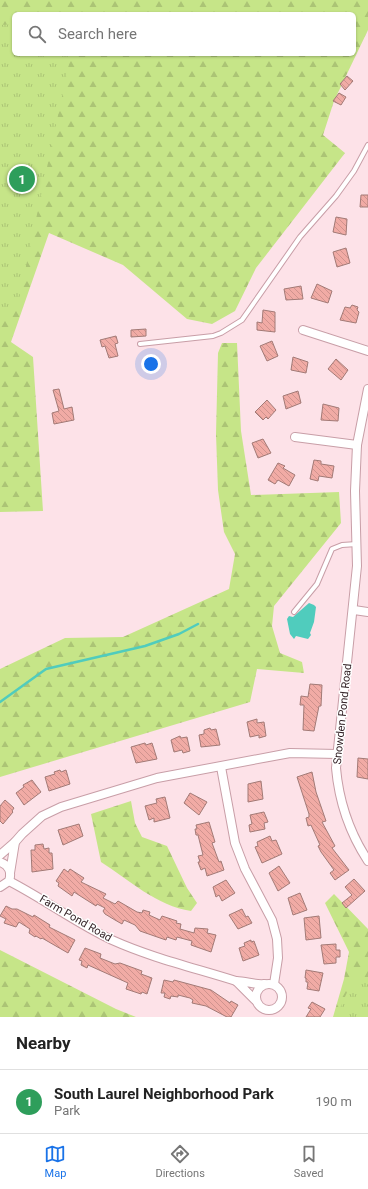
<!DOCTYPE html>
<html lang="en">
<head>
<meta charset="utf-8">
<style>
	body { margin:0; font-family:Roboto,sans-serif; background:#f2f2f2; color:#222 }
	.you { position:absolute; left:151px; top:364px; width:14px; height:14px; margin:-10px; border:3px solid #fff; border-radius:50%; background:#1a73e8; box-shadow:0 0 0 6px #1a73e833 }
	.badge { display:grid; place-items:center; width:26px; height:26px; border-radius:50%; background:#1a73e8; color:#fff; font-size:13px; font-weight:700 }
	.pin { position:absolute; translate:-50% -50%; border:2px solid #fff; box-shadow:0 1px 4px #0006 }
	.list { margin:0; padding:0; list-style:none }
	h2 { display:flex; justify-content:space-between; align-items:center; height:52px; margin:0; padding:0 16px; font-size:17px }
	h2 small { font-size:13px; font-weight:400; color:#767676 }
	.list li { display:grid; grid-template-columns:26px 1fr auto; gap:12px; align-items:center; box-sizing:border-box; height:64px; padding:0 16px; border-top:1px solid #e0e0e0 }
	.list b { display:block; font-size:15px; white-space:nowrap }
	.list p { margin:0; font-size:13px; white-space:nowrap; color:#767676 }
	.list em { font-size:13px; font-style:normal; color:#767676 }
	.icon { flex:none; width:22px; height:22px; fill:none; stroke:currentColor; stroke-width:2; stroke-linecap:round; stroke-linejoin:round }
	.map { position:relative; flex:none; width:368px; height:1017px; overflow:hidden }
	.search { position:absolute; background:#fff; box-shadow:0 1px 3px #0004; left:12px; right:12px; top:12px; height:44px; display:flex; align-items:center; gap:10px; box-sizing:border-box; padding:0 14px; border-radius:6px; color:#767676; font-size:15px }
	.sheet { height:116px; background:#fff }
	nav { display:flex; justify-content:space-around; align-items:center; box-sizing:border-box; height:56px; border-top:1px solid #e0e0e0; background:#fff; font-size:11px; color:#767676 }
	nav a { display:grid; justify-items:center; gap:2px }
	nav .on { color:#1a73e8 }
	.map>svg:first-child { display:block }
	.forest { fill:url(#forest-firs); fill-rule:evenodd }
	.park { fill:url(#park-tufts) }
	.water { fill:#50ccbd }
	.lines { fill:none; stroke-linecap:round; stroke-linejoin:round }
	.stream { stroke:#50ccbd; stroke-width:2.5 }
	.building { fill:url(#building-back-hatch); stroke:#a27a76 }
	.service-casing { stroke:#c89ea7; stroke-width:6 }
	.minor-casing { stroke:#c89ea7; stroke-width:10 }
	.service { stroke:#fff; stroke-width:4 }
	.minor { stroke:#fff; stroke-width:8 }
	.labels { text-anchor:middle; stroke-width:3; stroke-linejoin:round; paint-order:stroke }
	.street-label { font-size:11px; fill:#342428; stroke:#fff }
</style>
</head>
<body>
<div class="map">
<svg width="368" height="1017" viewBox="0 0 368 1017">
	<defs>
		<pattern id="forest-firs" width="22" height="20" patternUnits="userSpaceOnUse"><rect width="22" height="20" fill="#c6e588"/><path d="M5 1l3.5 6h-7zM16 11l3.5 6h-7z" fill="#abc475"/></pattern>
		<pattern id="park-tufts" width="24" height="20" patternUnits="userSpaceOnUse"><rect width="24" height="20" fill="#c6e588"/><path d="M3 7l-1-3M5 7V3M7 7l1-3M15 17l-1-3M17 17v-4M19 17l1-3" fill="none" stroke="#abc475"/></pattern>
		<pattern id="building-back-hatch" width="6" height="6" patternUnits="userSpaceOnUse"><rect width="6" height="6" fill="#f1aba5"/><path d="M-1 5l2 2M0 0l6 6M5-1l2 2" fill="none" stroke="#cf938e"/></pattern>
	</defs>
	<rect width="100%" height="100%" fill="#fde2e8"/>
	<g class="forest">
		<path d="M0 0H368V30L334 101 323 135 345 153 256 268 235 311 212 324 187 319 123 265 49 233 11 342 33 357 43 511 0 512ZM14 14H354V54H14Z"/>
		<path d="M222 343H237L241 431 251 495 339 492 341 523 274 606 272 626 280 653 302 662 304 673 257 669 250 702 0 777V669L65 638 123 637 229 589 235 554 224 532 218 490 216 434 218 353Z"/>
		<path d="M131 801 135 823 142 837 167 846 187 888 197 903 191 911C157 906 129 880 101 862L91 814Z"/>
		<path d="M334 894 368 929V1017H333L344 979 349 952 325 903Z"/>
		<path d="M0 950 116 1009 136 1017H0Z"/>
	</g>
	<g class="park">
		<path d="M14 24V54H71L18 304 0 315V25Z"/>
		<path d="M353 979 368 981V1017H336Z"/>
	</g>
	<path class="water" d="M309 603 314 605 316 607 314 622 310 633 311 635 308 639 296 636 294 639 290 634 287 619 289 616 293 617Z"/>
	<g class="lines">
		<path class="stream" d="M0 702 46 669 145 646 179 634 198 624"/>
	</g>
	<g class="building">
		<path d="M347 76 353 81 345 90 340 84Z"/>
		<path d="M339 93 346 97 341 105 333 101Z"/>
		<path d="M361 195H368V207H360Z"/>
		<path d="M336 217 347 219 346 235 333 232Z"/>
		<path d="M346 248 350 263 337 267 333 252Z"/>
		<path d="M317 284 332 291 328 303 311 298Z"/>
		<path d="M301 286 303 299 286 300 284 289Z"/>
		<path d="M352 305 358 307 357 310 359 312 356 323 340 320 345 307 350 308Z"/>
		<path d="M263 310 275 312V332L257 330V322L262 323Z"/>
		<path d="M146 329V336L131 337V330Z"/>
		<path d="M116 336 118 343 115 344 118 356 109 358 105 346 102 347 100 340Z"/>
		<path d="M272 341 278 356 267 361 260 346Z"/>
		<path d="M293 357 308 362 306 373 291 370Z"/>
		<path d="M336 359 348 370 341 380 328 369Z"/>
		<path d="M59 389 64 409 72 407 74 420 54 424 52 413 59 411 53 390Z"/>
		<path d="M298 391 301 403 286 409 283 396Z"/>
		<path d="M267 400 276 410 268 419 266 417 263 420 255 412Z"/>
		<path d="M323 404 339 408 338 421 321 420Z"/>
		<path d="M263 439 271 453 258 458 252 443Z"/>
		<path d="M314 460 321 461V464L334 466 332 478 319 476 318 481 310 479Z"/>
		<path d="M278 463 285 466 283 468 295 475 289 486 278 480 275 484 268 480Z"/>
		<path d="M310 684 322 685 321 706H319L314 731 303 730 304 705H300L301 696 308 697Z"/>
		<path d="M257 719V723L264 722 266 736 259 738V735L250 737 247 722Z"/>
		<path d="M210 728 211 730 216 729 220 745 201 747 199 735 204 734V730Z"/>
		<path d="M180 736 181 738 187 737 190 751 183 753 182 750 174 752 171 740Z"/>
		<path d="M145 743 146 745 152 743 157 759 136 763 131 747Z"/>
		<path d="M358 758 368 759V779L357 777Z"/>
		<path d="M60 770 61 772 66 770 70 784 49 791 45 777 55 774 54 772Z"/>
		<path d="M312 772 316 792 326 821 322 822 335 846 332 848 349 870 335 880 330 873 334 870 321 852 318 846 320 845 311 825 308 826 306 818 309 817V814L297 777Z"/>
		<path d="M32 780 41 792 24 805 16 793 24 787 23 785Z"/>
		<path d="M261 781 263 799 248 802V784Z"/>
		<path d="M190 793 207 802 199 815 184 803Z"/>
		<path d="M165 797 170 818 154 822V818L149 820 145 806 157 803 156 799Z"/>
		<path d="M5 800 14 808 12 811 13 812 3 824 0 821V806Z"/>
		<path d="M264 812 268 822 264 823 265 829 250 832 249 825 252 824 250 815Z"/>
		<path d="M209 822 215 842 212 843 219 862 221 861 224 870 207 876 205 868 201 870 198 862H200L198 856 203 855 198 835H196L195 829H197L196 825Z"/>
		<path d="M79 824 83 836 63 845 58 830Z"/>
		<path d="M270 836 272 841 276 840 282 854 262 863 255 847 258 846 257 842Z"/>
		<path d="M43 844 44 849 49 848V853H52L53 869 32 872 31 850H35V845Z"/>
		<path d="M279 866 290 883 278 891 269 873Z"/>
		<path d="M64 869 68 872 70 869 84 878 81 882 106 894 103 898 115 904 118 901 137 912 142 913 143 910 150 912 149 915 160 920 162 916 177 921 176 923 181 924 180 929 194 933 195 928 208 929 207 933 216 935 211 952 191 945 192 941 177 937 176 940 167 937 166 940 163 939 140 931 135 925 124 920 122 924 115 920 105 914 103 911 105 908 97 904 96 906 74 892 72 896 58 886 59 883 56 881Z"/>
		<path d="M354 879 365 891 346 908 342 903 352 895 345 887Z"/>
		<path d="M226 880 235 893 222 901 219 895 216 897 213 887Z"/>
		<path d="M300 893 307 910 293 915 288 898Z"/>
		<path d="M6 906 12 909H17L33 917 34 915 50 925 49 927 75 940 68 953 42 938 41 939 36 936 35 937 29 933 30 929 19 922 16 927 4 923 6 919 0 916Z"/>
		<path d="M242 909 246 917 248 916 252 923 238 929 229 915Z"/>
		<path d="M319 916 321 938 306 940 304 918Z"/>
		<path d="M251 940V942L254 941 259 955 243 961 239 948 245 946 244 943Z"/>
		<path d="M336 944V950H340V957H336V963L324 964 321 945Z"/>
		<path d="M85 948 101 954 100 958 115 964 120 963 142 971 141 974 152 978 147 994 142 992 141 994 126 989 128 983 88 965 87 968 81 965 82 961 79 960Z"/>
		<path d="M306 970 323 973 319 991 307 989 308 982H306V978H305Z"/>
		<path d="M164 980 173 982 174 980 211 990 230 1003 231 1001 238 1005 231 1017H227L206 1006 192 1003 193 1000 190 998 178 995V997L171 996 170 999 164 997 165 993H161Z"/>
		<path d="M312 1002 325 1009 320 1017H306L311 1009 308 1008Z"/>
	</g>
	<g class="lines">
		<g class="service-casing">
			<g id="service">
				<path d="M140 344 213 336 221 333 242 320 300 237 336 196 354 171 368 145"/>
				<path d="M294 612 317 584 332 549 342 545 357 544"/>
			</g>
		</g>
		<g class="minor-casing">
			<g id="minor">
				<path d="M303 330 368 351"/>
				<path d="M368 389 357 445 355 491 357 566 336 768C339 802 349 832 368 861"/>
				<path d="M295 437 357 445"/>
				<path d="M354 610 368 612"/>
				<path d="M221 767 235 843 245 869 272 920 277 939 278 958 274 984"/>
				<path d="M15 842 22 834 42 816 61 807 157 778 290 753 337 754"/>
				<path d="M0 855 15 842 10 873"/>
				<path d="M0 862C9 865 12 872 9 881L0 887"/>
				<path d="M9 881C44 899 76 923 112 940 152 958 195 968 236 981"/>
				<circle cx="269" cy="997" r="13"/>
				<path d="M255 1000 236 981C246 981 255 985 264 984"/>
			</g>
		</g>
		<use href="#service" class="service"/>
		<use href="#minor" class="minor"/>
	</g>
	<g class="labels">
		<g class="street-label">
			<text transform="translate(342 714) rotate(-84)" y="4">Snowden Pond Road</text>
			<text transform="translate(76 918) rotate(30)" y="4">Farm Pond Road</text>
		</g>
	</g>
</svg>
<div class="you"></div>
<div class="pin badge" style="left:22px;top:179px;background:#2e9e5b">1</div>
<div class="search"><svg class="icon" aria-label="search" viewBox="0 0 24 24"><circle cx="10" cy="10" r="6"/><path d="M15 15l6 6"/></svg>Search here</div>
</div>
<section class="sheet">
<h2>Nearby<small></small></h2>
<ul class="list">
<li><span class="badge" style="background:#2e9e5b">1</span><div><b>South Laurel Neighborhood Park</b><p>Park</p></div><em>190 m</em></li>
</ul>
</section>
<nav>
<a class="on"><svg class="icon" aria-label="map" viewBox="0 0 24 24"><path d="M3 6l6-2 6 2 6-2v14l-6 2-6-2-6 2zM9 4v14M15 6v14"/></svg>Map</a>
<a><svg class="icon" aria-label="directions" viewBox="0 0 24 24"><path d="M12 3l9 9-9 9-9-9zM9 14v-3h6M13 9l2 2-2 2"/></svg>Directions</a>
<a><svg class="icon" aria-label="saved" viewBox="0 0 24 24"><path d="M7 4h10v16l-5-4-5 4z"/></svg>Saved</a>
</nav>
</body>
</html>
